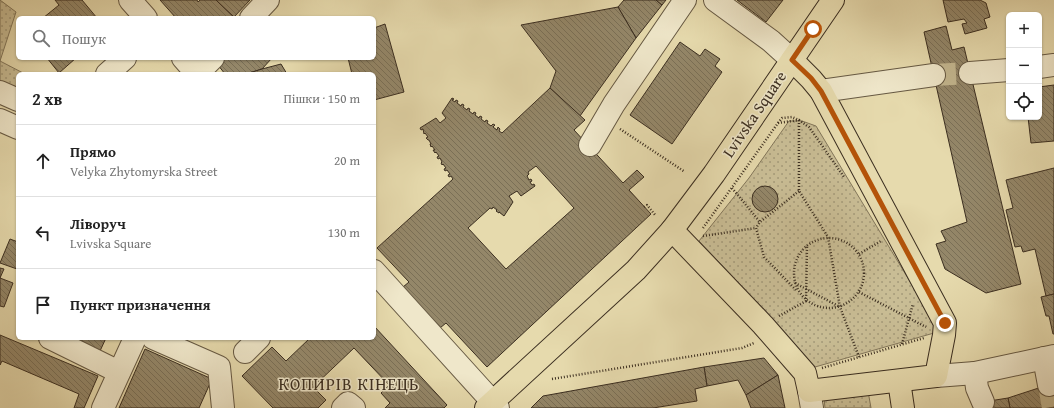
<!DOCTYPE html>
<html lang="uk">
<head>
<meta charset="utf-8">
<style>
	body { margin:0; font-family:"Gentium Book Plus",serif; background:#f6f6f6; color:#222 }
	.controls { position:absolute; right:12px; top:12px; display:grid; overflow:hidden; border-radius:6px; box-shadow:0 1px 3px #0004 }
	.controls button { width:36px; height:36px; display:grid; place-items:center; padding:0; border:0; border-bottom:1px solid #e0e0e0; background:#fff; color:#222; font:20px sans-serif }
	.stop { position:absolute; width:12px; height:12px; margin:-9px; border:3px solid #b45309; border-radius:50%; background:#fff }
	.stop.end { background:#b45309; border-color:#fff; box-shadow:0 1px 4px #0008 }
	.list { margin:0; padding:0; list-style:none }
	h2 { display:flex; justify-content:space-between; align-items:center; height:52px; margin:0; padding:0 16px; font-size:17px }
	h2 small { font-size:13px; font-weight:400; color:#767676 }
	.list li { display:grid; grid-template-columns:26px 1fr auto; gap:12px; align-items:center; box-sizing:border-box; height:72px; padding:0 16px; border-top:1px solid #e0e0e0 }
	.list b { display:block; font-size:15px; white-space:nowrap }
	.list p { margin:0; font-size:13px; white-space:nowrap; color:#767676 }
	.list em { font-size:13px; font-style:normal; color:#767676 }
	.icon { flex:none; width:22px; height:22px; fill:none; stroke:currentColor; stroke-width:2; stroke-linecap:round; stroke-linejoin:round }
	.map { position:relative; flex:none; width:1054px; height:408px; overflow:hidden }
	.search { position:absolute; background:#fff; box-shadow:0 1px 3px #0004; left:16px; top:16px; width:360px; height:44px; display:flex; align-items:center; gap:10px; box-sizing:border-box; padding:0 14px; border-radius:6px; color:#767676; font-size:15px }
	.panel { position:absolute; background:#fff; box-shadow:0 1px 3px #0004; left:16px; top:72px; width:360px; height:268px; border-radius:6px }
	.map>svg:first-child { display:block }
	.green { fill:url(#green-dots); stroke:#82765a }
	.building { fill:url(#building-back-hatch); stroke:#3b2e20; fill-rule:evenodd }
	.lines { fill:none; stroke-linecap:round; stroke-linejoin:round }
	.minor-tunnel { stroke:#c4b891; stroke-width:22; stroke-dasharray:22 11; stroke-linecap:butt }
	.minor-casing { stroke:#665943; stroke-width:24 }
	.major-casing { stroke:#3b2e20; stroke-width:24 }
	.path { stroke:#3b2e20; stroke-width:2.5; stroke-dasharray:1 2; stroke-linecap:butt }
	.minor { stroke:#efe7ca; stroke-width:22 }
	.major { stroke:#e6daad; stroke-width:22 }
	.route { stroke:#b45309; stroke-width:5 }
	.labels { text-anchor:middle; stroke-width:3; stroke-linejoin:round; paint-order:stroke }
	.street-label { font-size:16px; fill:#3b2e20; stroke:#efe7ca }
	.neighbourhood-label { font-size:17px; letter-spacing:1px; fill:#3b2e20; stroke:#efe7ca }
</style>
</head>
<body>
<div class="map">
<svg width="1054" height="408" viewBox="0 0 1054 408">
	<defs>
		<pattern id="green-dots" width="8" height="8" patternUnits="userSpaceOnUse"><rect width="8" height="8" fill="#c9bd95"/><path d="M2 2h.1M6 6h.1" fill="none" stroke="#a49a79" stroke-width="1.8" stroke-linecap="round"/></pattern>
		<pattern id="building-back-hatch" width="6" height="6" patternUnits="userSpaceOnUse"><rect width="6" height="6" fill="#948769"/><path d="M-1 5l2 2M0 0l6 6M5-1l2 2" fill="none" stroke="#7a6f56"/></pattern>
	</defs>
	<rect width="100%" height="100%" fill="#e6daad"/>
	<filter id="stains"><feTurbulence type="fractalNoise" baseFrequency=".005" numOctaves="4"/><feColorMatrix values="0 0 0 0 .2 0 0 0 0 .09 0 0 0 0 .02 0 0 0 .5 -.17"/></filter>
	<radialGradient id="worn" r=".72"><stop offset=".6" stop-color="#630" stop-opacity="0"/><stop offset="1" stop-color="#630" stop-opacity=".3"/></radialGradient>
	<g class="green">
		<path d="M0 0 16 12 0 61Z"/>
		<path d="M0 61 25 74H18V104L0 95Z"/>
		<path d="M789 121H802L816 126 935 323 934 333 808 369 771 317 699 241 749 178Z"/>
		<path d="M868 391 871 408H825L824 398Z"/>
	</g>
	<g class="building">
		<path d="M55 0H82L97 18H43L59 5Z"/>
		<path d="M160 0H197L198 2 200 0H216L234 17 176 18Z"/>
		<path d="M216 0H250L234 17Z"/>
		<path d="M624 0H656L662 5 636 38 618 7Z"/>
		<path d="M656 0H666L662 5Z"/>
		<path d="M737 0H783L766 22Z"/>
		<path d="M943 0H980L986 3 990 17 984 19 987 28 965 34 962 24 967 23 964 19 948 22Z"/>
		<path d="M618 7 636 38 580 116 550 88 556 71 521 25Z"/>
		<path d="M385 24 404 92 374 100V74H352L348 58H374V28Z"/>
		<path d="M946 26 952 50 964 47 1021 284 986 293 945 269 936 244 946 241 941 231 967 222 924 32Z"/>
		<path d="M680 42 700 56 705 49 720 59 715 66 722 72 672 144 630 115Z"/>
		<path d="M47 58H76L59 73Z"/>
		<path d="M225 58H272L262 69 246 74H225L218 65Z"/>
		<path d="M281 64 287 74H246L262 69Z"/>
		<path d="M1054 85V141L1031 143 1028 117H1039V87Z"/>
		<path d="M550 88 585 120 574 130 623 183 637 170 644 177 629 190 651 214 487 367 446 323 440 328 403 287 409 282 377 248 453 179 451 176 449 177 448 175 450 174 447 170 445 171 444 169 446 168 443 164 442 165 441 163 442 162 440 158 438 159 437 157 439 156 436 152 435 153 433 150H435L432 146 431 147 430 144H431L429 140H428L426 138 428 137 425 133 424 134 423 129 421 130 420 128 436 118 440 123 446 118 442 113 452 98 454 99 452 100 455 102 456 100 458 101 457 103 461 106 462 104 464 105 463 107 467 110 468 108 470 109 469 111 473 114 474 112 476 113 475 115 479 118 480 116 482 117 481 119 485 122 486 120 488 121 487 123 491 126 493 124 495 125 493 127 497 130 498 127 500 129 499 131 502 133ZM536 166 574 208 506 269 468 228 490 208 492 209 493 207 497 210 496 211 499 213V212L504 216 513 202 509 196 517 191 521 196 535 186 534 184 532 185 530 182 532 181 531 179 529 180 527 176 529 174 528 172Z"/>
		<path d="M1054 168V294L1046 296 1035 249 1023 252 1021 246 1015 247 1006 210 1013 208 1006 180Z"/>
		<circle cx="765" cy="199" r="13"/>
		<path d="M10 239 18 242 17 269 0 263Z"/>
		<path d="M0 268 4 269 0 278 13 283 4 307 0 306Z"/>
		<path d="M1054 294V334H1053L1049 316H1046L1041 297Z"/>
		<path d="M374 326 447 405 444 408H385L390 403 381 393 389 385 354 348 313 387 326 400 318 408H273L242 376 272 347 286 361 310 338H374Z"/>
		<path d="M0 335 98 376 84 408H74L79 394 2 361 0 365Z"/>
		<path d="M73 338H106L100 351Z"/>
		<path d="M145 349 212 379 199 408H119Z"/>
		<path d="M764 358 778 375 746 395 738 380 707 386 704 367Z"/>
		<path d="M704 367 707 386 695 389 697 401 653 408H531L543 396Z"/>
		<path d="M778 375 785 408H751L746 395Z"/>
		<path d="M1054 383V408H1010L1008 398Z"/>
		<path d="M1008 398 1010 408H974L983 402Z"/>
	</g>
	<g class="lines">
		<g class="minor-tunnel">
			<path d="M934 75 970 73"/>
			<path d="M1049 385 1053 408"/>
		</g>
		<g class="minor-casing">
			<g id="minor">
				<path d="M130 0 146 18"/>
				<path d="M715 0 771 41 792 60"/>
				<path d="M251 18 268 0"/>
				<path d="M183 58 197 74"/>
				<path d="M1039 67 1054 65"/>
				<path d="M970 73 1009 70"/>
				<path d="M107 74 125 58"/>
				<path d="M197 74 213 58"/>
				<path d="M821 91 934 75"/>
				<path d="M0 92 18 100"/>
				<path d="M0 120 18 128"/>
				<path d="M590 145 614 104 685 0"/>
				<path d="M374 271 498 408"/>
				<path d="M50 338 119 372"/>
				<path d="M153 338 219 367 223 408"/>
				<path d="M245 352 259 338"/>
				<path d="M1044 358 1049 385"/>
				<path d="M975 373 977 388 983 402"/>
				<path d="M936 376 975 373 1054 356"/>
				<path d="M809 391 812 408"/>
				<path d="M103 408 135 338"/>
				<path d="M343 408 348 403 354 408"/>
			</g>
		</g>
		<g class="major-casing">
			<g id="major">
				<path d="M672 230 763 325 805 373 809 391 936 376 944 335 945 323 821 91 811 79 792 60"/>
				<path d="M899 381 903 408"/>
				<path d="M486 408 636 270 672 230 714 174 833 0"/>
			</g>
		</g>
		<g class="path">
			<path d="M778 123 782 118 792 117 799 120V191L828 237 840 307 859 357"/>
			<path d="M620 129 685 172"/>
			<path d="M732 188 760 222"/>
			<path d="M644 207 647 205 656 216"/>
			<path d="M703 228 778 123 799 120 809 127 844 177"/>
			<path d="M703 236 756 228"/>
			<circle cx="829" cy="273" r="35"/>
			<path d="M859 254 881 241"/>
			<path d="M795 283 840 307"/>
			<path d="M796 290 764 257 756 228 760 222 799 191"/>
			<path d="M859 292 926 327"/>
			<path d="M779 316 806 301 807 245"/>
			<path d="M902 344 913 304"/>
			<path d="M822 368 924 338"/>
			<path d="M552 379 742 348 754 343"/>
		</g>
		<use href="#minor" class="minor"/>
		<use href="#major" class="major"/>
	</g>
	<g class="lines">
		<path class="route" d="M813 29 792 60 811 78 821 91 945 323"/>
	</g>
	<g class="labels">
		<g class="street-label">
			<text transform="translate(754 114) rotate(-56)" y="6">Lvivska Square</text>
		</g>
		<g class="neighbourhood-label">
			<text x="349" y="390">КОПИРІВ КІНЕЦЬ</text>
		</g>
	</g>
	<rect width="100%" height="100%" filter="url(#stains)"/>
	<rect width="100%" height="100%" fill="url(#worn)"/>
</svg>
<div class="controls">
<button>+</button>
<button>−</button>
<button><svg class="icon" aria-label="locate" viewBox="0 0 24 24"><circle cx="12" cy="12" r="6"/><path d="M12 2v4M12 18v4M2 12h4M18 12h4"/></svg></button>
</div>
<div class="stop" style="left:813px;top:29px"></div>
<div class="stop end" style="left:945px;top:323px"></div>
<div class="search"><svg class="icon" aria-label="search" viewBox="0 0 24 24"><circle cx="10" cy="10" r="6"/><path d="M15 15l6 6"/></svg>Пошук</div>
<section class="panel">
<h2>2 хв<small>Пішки · 150 m</small></h2>
<ul class="list">
<li><svg class="icon" aria-label="ahead" viewBox="0 0 24 24"><path d="M12 20V5M6 11l6-6 6 6"/></svg><div><b>Прямо</b><p>Velyka Zhytomyrska Street</p></div><em>20 m</em></li>
<li><svg class="icon" aria-label="left" viewBox="0 0 24 24"><path d="M17 20v-9H6M10 6l-5 5 5 5"/></svg><div><b>Ліворуч</b><p>Lvivska Square</p></div><em>130 m</em></li>
<li><svg class="icon" aria-label="arrive" viewBox="0 0 24 24"><path d="M6 21V4h12l-3 4 3 4H6"/></svg><div><b>Пункт призначення</b></div></li>
</ul>
</section>
</div>
</body>
</html>
